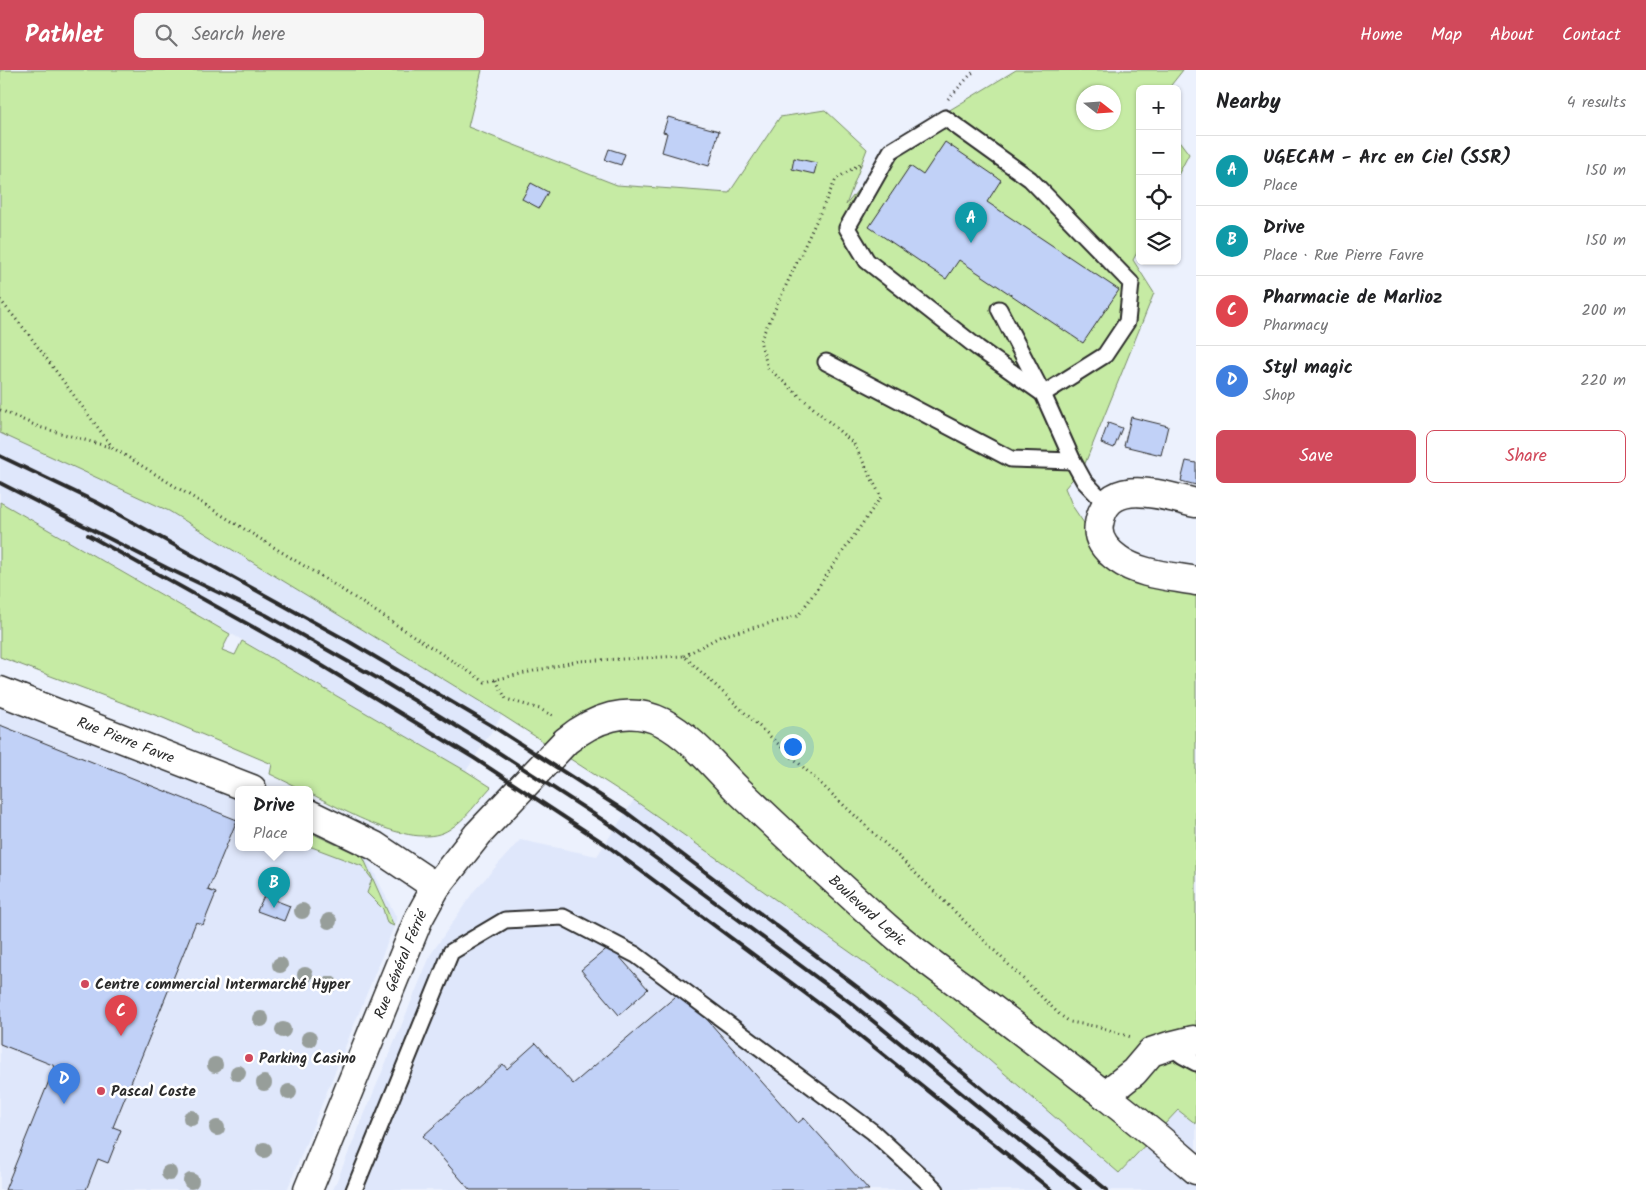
<!DOCTYPE html>
<html lang="en">
<head>
<meta charset="utf-8">
<style>
	body { margin:0; font-family:Kalam,sans-serif; background:#f6f6f6; color:#202124 }
	.controls { position:absolute; right:15px; top:15px; display:grid; overflow:hidden; border-radius:8px; box-shadow:0 1px 4px #0004 }
	.controls button { width:45px; height:45px; display:grid; place-items:center; padding:0; border:0; border-bottom:1px solid #e0e0e0; background:#fff; color:#202124; font:25px sans-serif }
	.compass { position:absolute; left:1076px; top:15px; width:45px; height:45px; border-radius:50%; background:#fff; box-shadow:0 1px 4px #0004; rotate:107deg }
	.you { position:absolute; left:792px; top:676px; width:18px; height:18px; margin:-12px; border:4px solid #fff; border-radius:50%; background:#1a73e8; box-shadow:0 0 0 8px #1a73e833 }
	.badge { display:grid; place-items:center; width:32px; height:32px; border-radius:50%; background:#d1495b; color:#fff; font-size:16px; font-weight:700 }
	.pin { position:absolute; translate:-50% -41px; filter:drop-shadow(0 1px 2px #0008) }
	.pin::after { content:''; position:absolute; top:26px; width:18px; height:15px; background:inherit; clip-path:polygon(0 0,100% 0,50% 100%) }
	.popup { position:absolute; left:235px; top:716px; width:78px; height:65px; box-sizing:border-box; display:grid; place-content:center; border-radius:8px; background:#fff; filter:drop-shadow(0 1px 4px #0005); font-size:16px; white-space:nowrap; color:#757577 }
	.popup b { font-size:19px; color:#202124 }
	.popup::after { content:''; position:absolute; left:50%; top:100%; margin-left:-10px; border:10px solid transparent; border-top-color:#fff }
	.list { margin:0; padding:0; list-style:none }
	h2 { display:flex; justify-content:space-between; align-items:center; height:65px; margin:0; padding:0 20px; font-size:21px }
	h2 small { font-size:16px; font-weight:400; color:#757577 }
	.list li { display:grid; grid-template-columns:32px 1fr auto; gap:15px; align-items:center; box-sizing:border-box; height:70px; padding:0 20px; border-top:1px solid #e0e0e0 }
	.list b { display:block; font-size:19px; white-space:nowrap }
	.list p { margin:0; font-size:16px; white-space:nowrap; color:#757577 }
	.list em { font-size:16px; font-style:normal; color:#757577 }
	.actions { display:flex; gap:10px; padding:15px 20px }
	.actions a { flex:1; padding:11px 0; border:1px solid #d1495b; border-radius:8px; text-align:center; font-size:18px; color:#d1495b }
	.actions .main { background:#d1495b; color:#fff }
	.icon { flex:none; width:28px; height:28px; fill:none; stroke:currentColor; stroke-width:2; stroke-linecap:round; stroke-linejoin:round }
	.map { position:relative; flex:none; width:1196px; height:1120px; overflow:hidden }
	header { display:flex; align-items:center; gap:30px; box-sizing:border-box; height:70px; padding:0 25px; background:#d1495b; color:#fff }
	header strong { font-size:24px }
	nav { display:flex; gap:28px; margin-inline-start:auto; font-size:18px }
	.search { width:350px; height:45px; background:#f6f6f6; display:flex; align-items:center; gap:12px; box-sizing:border-box; padding:0 18px; border-radius:8px; color:#757577; font-size:19px }
	main { display:flex }
	aside { flex:1; background:#fff }
	.map>svg:first-child { display:block }
	.built { fill:#dfe7fb }
	.green { fill:#c6eba4; stroke:#788b68; fill-rule:evenodd }
	.building { fill:#c1d1f7; stroke:#2b2b2b }
	.lines { fill:none; stroke-linecap:round; stroke-linejoin:round }
	.service-casing { stroke:#2b2b2b; stroke-width:19 }
	.minor-casing { stroke:#2b2b2b; stroke-width:31 }
	.tertiary-casing { stroke:#2b2b2b; stroke-width:31 }
	.secondary-casing { stroke:#2b2b2b; stroke-width:31 }
	.path { stroke:#2b2b2b; stroke-width:3; stroke-dasharray:1 4; stroke-linecap:butt }
	.service { stroke:#fff; stroke-width:15 }
	.minor { stroke:#fff; stroke-width:28 }
	.tertiary { stroke:#fff; stroke-width:28 }
	.secondary { stroke:#fff; stroke-width:28 }
	.rail { stroke:#2b2b2b; stroke-width:4 }
	.tree { fill:#979e9a }
	.poi-dot { fill:#d1495b; stroke:#fff; stroke-width:2 }
	.labels { text-anchor:middle; stroke-width:5; stroke-linejoin:round; paint-order:stroke }
	.street-label { font-size:15px; fill:#2b2b2b; stroke:#fff }
	.poi-label { font-size:15px; font-weight:bold; fill:#2b2b2b; stroke:#fff; text-anchor:start }
</style>
</head>
<body>
<header>
<strong>Pathlet</strong>
<div class="search"><svg class="icon" aria-label="search" viewBox="0 0 24 24"><circle cx="10" cy="10" r="6"/><path d="M15 15l6 6"/></svg>Search here</div>
<nav><a>Home</a><a>Map</a><a>About</a><a>Contact</a></nav>
</header>
<main>
<div class="map">
<svg width="1196" height="1120" viewBox="0 0 1196 1120">
	<rect width="100%" height="100%" fill="#ecf1fd"/>
	<filter id="ink" filterUnits="userSpaceOnUse"><feTurbulence type="fractalNoise" baseFrequency=".02" numOctaves="2"/><feDisplacementMap in="SourceGraphic" scale="10" xChannelSelector="R" yChannelSelector="G"/><feConvolveMatrix kernelMatrix="1 2 1 2 8 2 1 2 1" color-interpolation-filters="sRGB"/></filter>
	<g filter="url(#ink)">
		<g class="built">
			<path d="M0 363 169 441 502 645 466 701 194 542 0 432Z"/>
			<path d="M0 637 107 675 239 727V777H309V758L365 784 397 849 287 1120H0Z"/>
			<path d="M634 730 928 937 1119 1103 1196 1021V1120H333L431 884 474 821 520 770 597 786Z"/>
		</g>
		<g class="green">
			<path d="M0 0H482L468 57 617 115 729 123 780 47 825 40 867 79 846 135 895 73 1016 0H1183L1168 19H1140V177L1133 190 1154 223 1084 396 1065 418 1073 437 1090 462 1099 494 1160 519 1196 514V1054L1178 1040 1119 1103 928 937 634 730 502 645 169 441 0 363ZM1084 22H1114V52H1084Z"/>
			<path d="M1177 68 1189 84 1177 107Z"/>
			<path d="M0 432 230 564 222 580 235 585 242 571 466 701 491 717C478 731 466 749 450 759 415 783 343 739 309 723V719H301L270 704 272 694 163 648 0 587Z"/>
			<path d="M309 762 363 787 394 856 387 853 383 839 367 823 372 809 362 796 309 776Z"/>
		</g>
		<g class="building">
			<path d="M668 47 719 61 709 96 662 82 667 63 663 62Z"/>
			<path d="M945 72 1001 110 987 132 1119 220 1083 273 959 190 946 209 869 157 910 96 923 105Z"/>
			<path d="M609 79 625 84 621 95 605 90Z"/>
			<path d="M794 88 817 93 814 104 792 99Z"/>
			<path d="M531 113 548 122 539 138 522 129Z"/>
			<path d="M1131 347 1168 356 1161 385 1124 376Z"/>
			<path d="M1108 353 1122 358 1114 378 1101 373Z"/>
			<path d="M1186 391 1196 393V415L1181 411Z"/>
			<path d="M0 655 237 750 208 820 216 823 203 855 196 852 113 1057 121 1060 108 1093 98 1089 86 1120H5L55 996 0 974Z"/>
			<path d="M264 826 290 836 284 851 257 841Z"/>
			<path d="M610 876 648 919 619 945 581 900Z"/>
			<path d="M682 921 798 1053 804 1048 869 1120H470L423 1066 503 994 507 999 536 973 573 1014Z"/>
		</g>
		<g class="lines">
			<g class="service-casing">
				<g id="service">
					<path d="M945 48 1030 109 1131 213 1127 252 1105 285 1043 324 978 278 867 191 847 158 891 81Z"/>
					<path d="M999 239 1043 324 1073 391 1084 411 1106 434"/>
					<path d="M826 292 1011 389 1073 391"/>
					<path d="M1169 976 1183 986 1196 993"/>
					<path d="M354 1120 451 882 505 850 563 847 636 885 873 1062 936 1120"/>
				</g>
			</g>
			<g class="minor-casing">
				<g id="minor">
					<path id="s1" d="M0 621 252 719"/>
					<path d="M309 744 375 776 436 817"/>
					<path d="M1105 1025 1134 1002 1151 982 1169 976 1193 970 1196 971"/>
				</g>
			</g>
			<g class="tertiary-casing">
				<path id="tertiary" d="M1196 433C1163 426 1107 404 1099 454 1096 469 1107 481 1118 489 1140 505 1171 506 1196 511"/>
			</g>
			<g class="secondary-casing">
				<g id="secondary">
					<path id="s2" d="M308 1120 419 848 436 817 478 764 566 671C593 649 628 635 662 652 691 667 714 696 737 719 789 768 840 817 894 864 921 887 950 907 978 928 1051 984 1126 1039 1196 1100"/>
				</g>
			</g>
			<g class="path">
				<path d="M948 29 975 0"/>
				<path d="M0 230 26 261 113 378 327 510 485 612 578 591 684 586 895 783 1060 945 1070 952 1100 957 1131 967"/>
				<path d="M0 340 39 357 113 378"/>
				<path d="M684 586 721 566 798 546 881 427 854 374 768 298 760 271 836 109 860 94"/>
				<path d="M496 610 506 629 540 639 555 647"/>
			</g>
			<use href="#service" class="service"/>
			<use href="#minor" class="minor"/>
			<use href="#tertiary" class="tertiary"/>
			<use href="#secondary" class="secondary"/>
			<g class="rail">
				<path d="M0 386 98 433 348 571 494 657 626 742 860 919 1107 1120"/>
				<path d="M0 413 167 498 266 545 384 612 484 673 615 758 851 933 1080 1120"/>
				<path d="M88 465 316 592 474 688 605 774 837 947 1051 1120"/>
			</g>
		</g>
		<g class="tree">
			<circle cx="302" cy="841" r="8"/>
			<circle cx="329" cy="851" r="8"/>
			<circle cx="280" cy="895" r="8"/>
			<circle cx="305" cy="905" r="8"/>
			<circle cx="330" cy="914" r="8"/>
			<circle cx="261" cy="949" r="8"/>
			<circle cx="283" cy="960" r="8"/>
			<circle cx="309" cy="969" r="8"/>
			<circle cx="215" cy="995" r="8"/>
			<circle cx="238" cy="1003" r="8"/>
			<circle cx="264" cy="1013" r="8"/>
			<circle cx="289" cy="1022" r="8"/>
			<circle cx="191" cy="1048" r="8"/>
			<circle cx="217" cy="1058" r="8"/>
			<circle cx="264" cy="1080" r="8"/>
			<circle cx="169" cy="1103" r="8"/>
			<circle cx="191" cy="1111" r="8"/>
		</g>
	</g>
	<g class="poi-dot">
		<circle cx="85" cy="914" r="5"/>
		<circle cx="249" cy="988" r="5"/>
		<circle cx="101" cy="1021" r="5"/>
	</g>
	<g class="labels">
		<g class="street-label">
			<text dy="5" stroke="none"><textPath href="#s1" startOffset="135">Rue Pierre Favre</textPath></text>
			<text dy="5" stroke="none"><textPath href="#s2" startOffset="908">Boulevard Lepic</textPath></text>
			<text dy="5" stroke="none"><textPath href="#s2" startOffset="244">Rue Général Férrié</textPath></text>
		</g>
		<g class="poi-label">
			<text x="95" y="919">Centre commercial Intermarché Hyper</text>
			<text x="259" y="993">Parking Casino</text>
			<text x="111" y="1026">Pascal Coste</text>
		</g>
	</g>
</svg>
<div class="controls">
<button>+</button>
<button>−</button>
<button><svg class="icon" aria-label="locate" viewBox="0 0 24 24"><circle cx="12" cy="12" r="6"/><path d="M12 2v4M12 18v4M2 12h4M18 12h4"/></svg></button>
<button><svg class="icon" aria-label="layers" viewBox="0 0 24 24"><path d="M12 4l9 5-9 5-9-5zM3 14l9 5 9-5"/></svg></button>
</div>
<svg class="compass" viewBox="-18 -18 36 36"><path d="M0-13l5 13h-10z" fill="#e53935"/><path d="M0 13l5-13h-10z" fill="#757577"/></svg>
<div class="you"></div>
<div class="pin badge" style="left:971px;top:173px;background:#0f9aa8">A</div>
<div class="pin badge" style="left:274px;top:838px;background:#0f9aa8">B</div>
<div class="popup"><b>Drive</b>Place</div>
<div class="pin badge" style="left:121px;top:966px;background:#e0444e">C</div>
<div class="pin badge" style="left:64px;top:1034px;background:#3f7fe0">D</div>
</div>
<aside>
<h2>Nearby<small>4 results</small></h2>
<ul class="list">
<li><span class="badge" style="background:#0f9aa8">A</span><div><b>UGECAM - Arc en Ciel (SSR)</b><p>Place</p></div><em>150 m</em></li>
<li><span class="badge" style="background:#0f9aa8">B</span><div><b>Drive</b><p>Place · Rue Pierre Favre</p></div><em>150 m</em></li>
<li><span class="badge" style="background:#e0444e">C</span><div><b>Pharmacie de Marlioz</b><p>Pharmacy</p></div><em>200 m</em></li>
<li><span class="badge" style="background:#3f7fe0">D</span><div><b>Styl magic</b><p>Shop</p></div><em>220 m</em></li>
</ul>
<div class="actions"><a class="main">Save</a><a>Share</a></div>
</aside>
</main>
</body>
</html>
